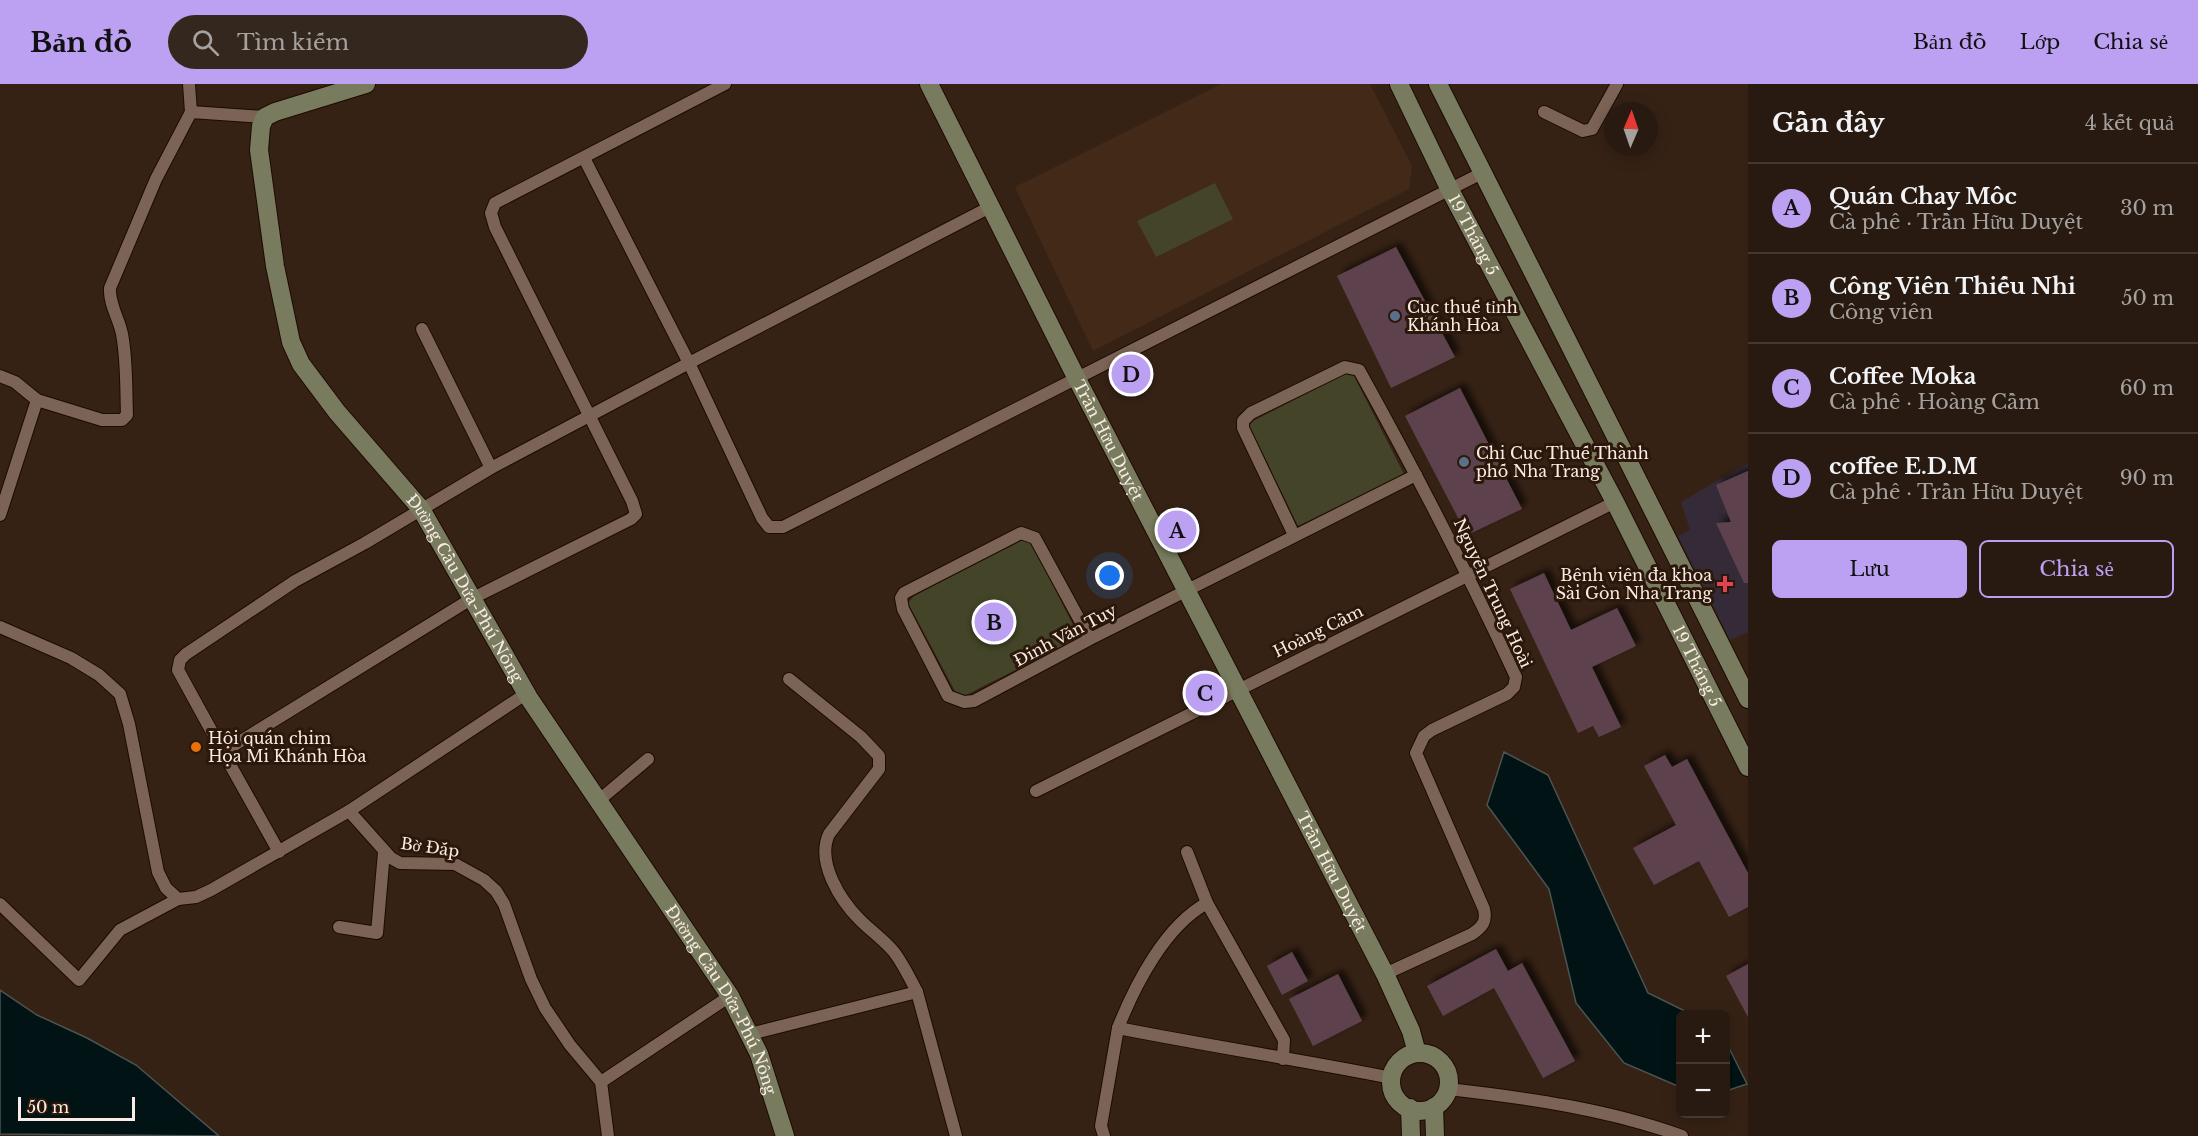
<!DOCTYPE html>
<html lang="vi">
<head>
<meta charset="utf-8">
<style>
	body { margin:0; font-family:"Libre Baskerville",serif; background:#34271e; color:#f1f3f6 }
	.controls { position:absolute; right:18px; bottom:18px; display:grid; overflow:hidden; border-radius:9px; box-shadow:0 3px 15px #0003 }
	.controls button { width:54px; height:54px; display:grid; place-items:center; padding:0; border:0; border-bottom:2px solid #443830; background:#281a10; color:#f1f3f6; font:30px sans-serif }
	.compass { position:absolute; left:1604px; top:18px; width:54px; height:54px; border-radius:50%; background:#281a10; box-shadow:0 3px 15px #0003; rotate:2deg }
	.scale { position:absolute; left:18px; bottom:15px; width:117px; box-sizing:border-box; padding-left:6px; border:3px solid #faece4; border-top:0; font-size:16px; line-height:21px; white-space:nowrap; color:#faece4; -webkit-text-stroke:4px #2c180b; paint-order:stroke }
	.you { position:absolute; left:1110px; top:492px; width:21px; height:21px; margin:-15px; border:4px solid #fff; border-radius:50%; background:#1a73e8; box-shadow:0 0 0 9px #1a73e833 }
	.badge { display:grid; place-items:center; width:39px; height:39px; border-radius:50%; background:#bca0f2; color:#111; font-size:20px; font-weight:700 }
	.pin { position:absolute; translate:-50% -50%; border:3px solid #fff; box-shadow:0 2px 6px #0006 }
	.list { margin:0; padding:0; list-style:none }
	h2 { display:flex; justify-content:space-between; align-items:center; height:78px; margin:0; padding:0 24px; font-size:26px }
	h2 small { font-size:20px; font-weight:400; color:#a5a19f }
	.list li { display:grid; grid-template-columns:39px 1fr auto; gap:18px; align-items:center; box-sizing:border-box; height:90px; padding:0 24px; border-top:2px solid #443830 }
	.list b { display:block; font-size:22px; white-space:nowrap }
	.list p { margin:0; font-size:20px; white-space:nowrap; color:#a5a19f }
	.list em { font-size:20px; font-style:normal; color:#a5a19f }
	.actions { display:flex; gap:12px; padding:18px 24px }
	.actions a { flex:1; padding:14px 0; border:2px solid #bca0f2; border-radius:9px; text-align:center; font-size:21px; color:#bca0f2 }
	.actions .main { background:#bca0f2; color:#111 }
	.icon { flex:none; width:33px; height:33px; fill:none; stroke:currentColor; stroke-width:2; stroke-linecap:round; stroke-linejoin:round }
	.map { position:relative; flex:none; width:1748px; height:1052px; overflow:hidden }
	header { display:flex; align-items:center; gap:36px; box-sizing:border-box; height:84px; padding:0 30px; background:#bca0f2; color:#111 }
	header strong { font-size:28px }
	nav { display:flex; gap:33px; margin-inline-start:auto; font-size:21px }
	.search { width:420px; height:54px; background:#34271e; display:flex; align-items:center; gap:15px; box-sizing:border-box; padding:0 21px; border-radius:33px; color:#a5a19f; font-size:22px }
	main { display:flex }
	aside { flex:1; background:#281a10 }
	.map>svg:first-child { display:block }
	.built { fill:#432918 }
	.medical { fill:#352a38 }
	.green { fill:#434428 }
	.water { fill:#011314; stroke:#4c5452; stroke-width:1.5 }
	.building { fill:#5d434d; filter:url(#shadow) }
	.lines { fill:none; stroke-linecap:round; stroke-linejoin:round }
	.street-casing { stroke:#1d0a02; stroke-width:14 }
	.secondary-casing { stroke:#1d0a02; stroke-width:20 }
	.street { stroke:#7b6355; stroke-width:12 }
	.secondary { stroke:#787b5d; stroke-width:18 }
	.service-dot { fill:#5c6f8a; stroke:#2c180b; stroke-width:2 }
	.health-dot { fill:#e0444e; stroke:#2c180b; stroke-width:2 }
	.food-dot { fill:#e8710a; stroke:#2c180b; stroke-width:2 }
	.labels { text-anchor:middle; stroke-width:6; stroke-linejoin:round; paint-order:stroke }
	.street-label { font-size:16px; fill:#faece4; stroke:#2c180b }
	.poi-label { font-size:16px; fill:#faece4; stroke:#2c180b; text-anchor:start }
</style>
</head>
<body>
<header>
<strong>Bản đồ</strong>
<div class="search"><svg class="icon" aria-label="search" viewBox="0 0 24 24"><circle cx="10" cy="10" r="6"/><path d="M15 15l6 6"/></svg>Tìm kiếm</div>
<nav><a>Bản đồ</a><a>Lớp</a><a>Chia sẻ</a></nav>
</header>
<main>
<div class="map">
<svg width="1748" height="1052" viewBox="0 0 1748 1052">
	<defs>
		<filter id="shadow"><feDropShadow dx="5.5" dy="-5.5" stdDeviation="3" flood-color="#0009"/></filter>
	</defs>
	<rect width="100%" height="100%" fill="#362215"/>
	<path class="built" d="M1221 0H1370L1412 82 1409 105 1093 267 1015 103Z"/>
	<path class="medical" d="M1748 379V548L1730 556 1678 452 1690 446 1681 418Z"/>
	<g class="green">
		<path d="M1215 99 1233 135 1156 173 1137 137Z"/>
		<path d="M1347 289 1354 292 1404 390 1298 442 1249 342 1253 337Z"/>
		<path d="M1022 455 1031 457 1076 547 1069 559 964 612 955 607 908 519 914 512Z"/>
	</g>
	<g class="water">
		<path d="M1504 668 1548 691 1648 909 1691 930H1680V1003L1624 979 1576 919 1549 805 1487 721Z"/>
		<path d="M0 906 37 931 87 954 136 981 219 1052 0 1050Z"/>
		<path d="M1726 958 1747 1000 1726 1007Z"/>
	</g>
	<g class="building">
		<path d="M1396 163 1455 273 1391 304 1337 192Z"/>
		<path d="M1460 304 1522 425 1467 451 1405 332Z"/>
		<path d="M1748 387V499H1744L1716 439 1731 438 1716 401Z"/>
		<path d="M1544 489 1571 546 1617 524 1636 562 1592 583 1621 643 1599 653 1593 642 1578 649 1510 505Z"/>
		<path d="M1665 671 1672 683 1687 675 1748 789V823L1729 833 1699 777 1654 801 1633 764 1676 741 1644 682Z"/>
		<path d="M1496 865 1508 887 1522 879 1575 977 1543 994 1494 904 1443 932 1427 902Z"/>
		<path d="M1292 868 1308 897 1282 911 1267 882Z"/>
		<path d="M1748 880V933L1726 892Z"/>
		<path d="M1338 890 1362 937 1313 962 1289 915Z"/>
	</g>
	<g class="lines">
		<g class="street-casing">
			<g id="street">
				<path d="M189 0 191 28"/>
				<path d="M1544 28 1583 47 1592 45 1617 0"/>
				<path d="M584 74 689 279 990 123"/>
				<path d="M422 245 491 384"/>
				<path d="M0 292 15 298 37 316 0 431"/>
				<path d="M37 316 102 336H122L127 331C126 304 127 276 122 250 119 234 109 221 110 204L156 95 191 28 265 33"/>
				<path d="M1294 451 1243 344V337L1251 329 1345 283 1359 286C1415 387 1468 489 1516 593L1514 603 1507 610 1432 646 1424 652 1416 669 1484 825C1487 838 1482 843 1472 850L1385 890"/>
				<path d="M0 543 71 574 99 591 120 610 129 640 158 788 166 804 178 815 196 813 211 806 349 727"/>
				<path d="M1090 555 1035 454 1021 449 904 509 901 514 903 525 948 612 964 618 974 617 1090 555 1416 391"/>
				<path d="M789 595 861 653 879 672V685L829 750C816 778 840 816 860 836 871 847 884 856 894 868 903 880 910 894 917 908"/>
				<path d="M527 609 349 727 391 774 400 779 455 780 484 796 496 807 504 820 531 895 545 924 570 961 601 998 608 1052"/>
				<path d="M223 668 178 586 180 576 186 570 295 497 365 459 491 384 689 279 762 434 769 443H783L1482 89"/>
				<path d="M1036 707 1615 418"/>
				<path d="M597 718 648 675"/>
				<path d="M279 768 223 668 471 515 631 435 636 430 632 417 495 143 491 129 495 119 725 0"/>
				<path d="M1187 768 1207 819"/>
				<path d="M0 820 79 896 120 846 178 815"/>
				<path d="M339 843 377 849 384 768"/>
				<path d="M750 950 917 908 956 1052"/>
				<path d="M1283 975 1284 956 1207 819C1165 842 1135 901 1118 944 1209 962 1301 976 1392 994"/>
				<path d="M601 998 730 912"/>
				<path d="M1448 1005C1528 1014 1607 1025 1682 1052"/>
				<path d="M1104 1052 1101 1042 1118 944"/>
			</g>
		</g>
		<g class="secondary-casing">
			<g id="secondary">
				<path id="s1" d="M366 0 275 28 265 33 261 42 259 66 275 182 291 258 301 280 337 328 421 425 529 614 730 912 759 970 785 1052"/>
				<path id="s2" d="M929 0 1076 293 1385 890 1411 947 1417 969"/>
				<path id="s3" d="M1399 0 1450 106 1615 418 1748 683"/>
				<path d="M1438 0 1748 615"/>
				<circle cx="1420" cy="998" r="29"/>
				<path d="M1434 1023 1435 1052"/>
				<path d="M1410 1024 1411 1052"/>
			</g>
		</g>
		<use href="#street" class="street"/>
		<use href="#secondary" class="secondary"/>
	</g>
	<g class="service-dot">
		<circle cx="1395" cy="232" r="6"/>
		<circle cx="1464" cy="378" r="6"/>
	</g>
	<path class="health-dot" d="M1722 491h6v6h6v6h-6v6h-6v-6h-6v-6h6z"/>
	<circle class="food-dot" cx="196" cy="663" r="6"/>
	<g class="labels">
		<g class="street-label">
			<text dy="6" stroke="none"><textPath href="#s3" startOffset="168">19 Tháng 5</textPath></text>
			<text dy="6" stroke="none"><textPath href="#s2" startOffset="399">Trần Hữu Duyệt</textPath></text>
			<text dy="6" stroke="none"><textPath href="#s1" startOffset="638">Đường Cầu Dứa-Phú Nông</textPath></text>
			<text transform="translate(1493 509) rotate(65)" y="6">Nguyễn Trung Hoài</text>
			<text transform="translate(1318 547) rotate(-26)" y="6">Hoàng Cầm</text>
			<text transform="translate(1065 551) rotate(-28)" y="6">Đinh Văn Tuy</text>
			<text dy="6" stroke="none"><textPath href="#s3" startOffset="654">19 Tháng 5</textPath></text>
			<text transform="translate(430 763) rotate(8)" y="6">Bờ Đắp</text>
			<text dy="6" stroke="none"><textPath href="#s2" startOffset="885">Trần Hữu Duyệt</textPath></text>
			<text dy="6" stroke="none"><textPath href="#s1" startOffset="1124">Đường Cầu Dứa-Phú Nông</textPath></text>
		</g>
		<g class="poi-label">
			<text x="1407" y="229">Cục thuế tỉnh<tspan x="1407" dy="18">Khánh Hòa</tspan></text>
			<text x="1476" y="375">Chi Cục Thuế Thành<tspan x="1476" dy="18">phố Nha Trang</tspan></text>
			<text x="1712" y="497" text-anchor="end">Bệnh viện đa khoa<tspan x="1712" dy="18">Sài Gòn Nha Trang</tspan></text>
			<text x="208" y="660">Hội quán chim<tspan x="208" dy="18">Họa Mi Khánh Hòa</tspan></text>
		</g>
	</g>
</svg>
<div class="controls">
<button>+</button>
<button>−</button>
</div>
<svg class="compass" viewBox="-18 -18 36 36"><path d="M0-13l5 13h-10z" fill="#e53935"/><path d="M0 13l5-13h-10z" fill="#a5a19f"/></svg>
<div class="scale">50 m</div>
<div class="you"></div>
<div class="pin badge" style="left:1177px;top:446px">A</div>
<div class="pin badge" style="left:994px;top:538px">B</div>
<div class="pin badge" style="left:1205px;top:609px">C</div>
<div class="pin badge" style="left:1131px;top:290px">D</div>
</div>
<aside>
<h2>Gần đây<small>4 kết quả</small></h2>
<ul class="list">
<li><span class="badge">A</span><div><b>Quán Chay Môc</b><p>Cà phê · Trần Hữu Duyệt</p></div><em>30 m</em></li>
<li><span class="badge">B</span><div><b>Công Viên Thiếu Nhi</b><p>Công viên</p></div><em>50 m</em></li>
<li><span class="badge">C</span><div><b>Coffee Moka</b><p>Cà phê · Hoàng Cầm</p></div><em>60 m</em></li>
<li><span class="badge">D</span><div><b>coffee E.D.M</b><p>Cà phê · Trần Hữu Duyệt</p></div><em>90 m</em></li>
</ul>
<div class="actions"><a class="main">Lưu</a><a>Chia sẻ</a></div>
</aside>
</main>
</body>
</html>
